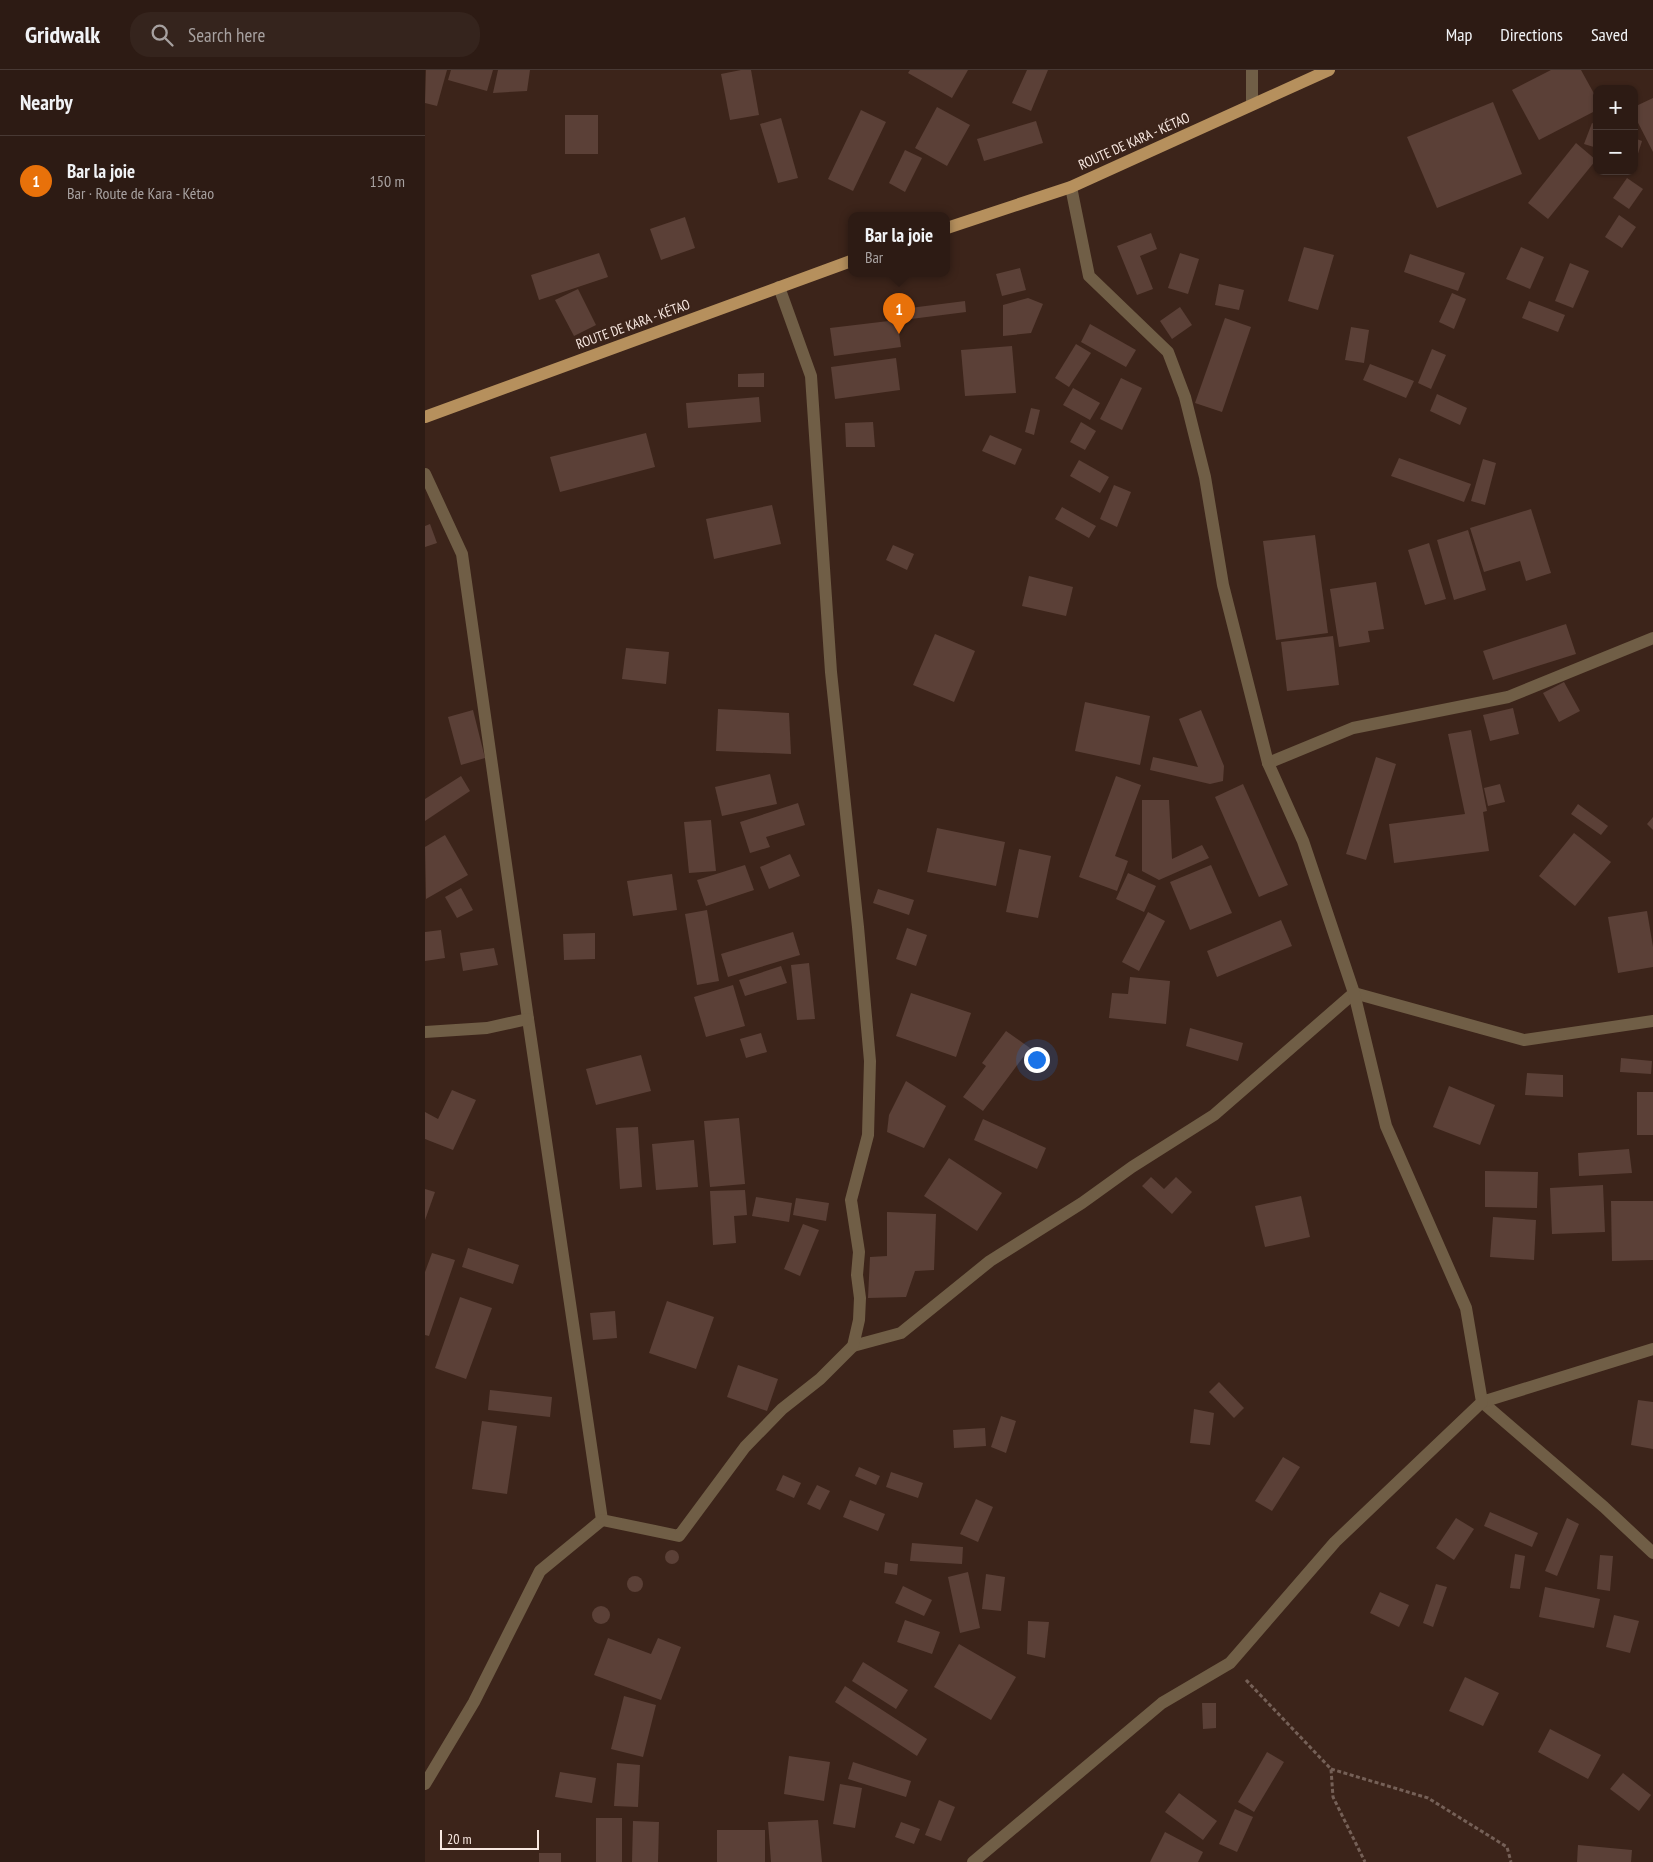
<!DOCTYPE html>
<html lang="en">
<head>
<meta charset="utf-8">
<style>
	body { margin:0; font-family:"PT Sans Narrow",sans-serif; background:#35241d; color:#f1f3f6 }
	.controls { position:absolute; right:15px; top:15px; display:grid; overflow:hidden; border-radius:10px; box-shadow:0 1px 4px #0004 }
	.controls button { width:45px; height:45px; display:grid; place-items:center; padding:0; border:0; border-bottom:1px solid #483934; background:#2d1b14; color:#f1f3f6; font:25px sans-serif }
	.scale { position:absolute; left:15px; bottom:12px; width:99px; box-sizing:border-box; padding-left:5px; border:2px solid #f8e8e1; border-top:0; font-size:14px; line-height:18px; white-space:nowrap; color:#f8e8e1; -webkit-text-stroke:4px #3c241a; paint-order:stroke }
	.you { position:absolute; left:611px; top:989px; width:18px; height:18px; margin:-12px; border:4px solid #fff; border-radius:50%; background:#1a73e8; box-shadow:0 0 0 8px #1a73e833 }
	.badge { display:grid; place-items:center; width:32px; height:32px; border-radius:50%; background:#f39f84; color:#fff; font-size:16px; font-weight:700 }
	.pin { position:absolute; translate:-50% -41px; filter:drop-shadow(0 1px 2px #0008) }
	.pin::after { content:''; position:absolute; top:26px; width:18px; height:15px; background:inherit; clip-path:polygon(0 0,100% 0,50% 100%) }
	.popup { position:absolute; left:423px; top:142px; width:102px; height:65px; box-sizing:border-box; display:grid; place-content:center; border-radius:10px; background:#2d1b14; filter:drop-shadow(0 1px 4px #0005); font-size:16px; white-space:nowrap; color:#a7a1a0 }
	.popup b { font-size:19px; color:#f1f3f6 }
	.popup::after { content:''; position:absolute; left:50%; top:100%; margin-left:-10px; border:10px solid transparent; border-top-color:#2d1b14 }
	.list { margin:0; padding:0; list-style:none }
	h2 { display:flex; justify-content:space-between; align-items:center; height:65px; margin:0; padding:0 20px; font-size:21px }
	h2 small { font-size:16px; font-weight:400; color:#a7a1a0 }
	.list li { display:grid; grid-template-columns:32px 1fr auto; gap:15px; align-items:center; box-sizing:border-box; height:90px; padding:0 20px; border-top:1px solid #483934 }
	.list b { display:block; font-size:19px; white-space:nowrap }
	.list p { margin:0; font-size:16px; white-space:nowrap; color:#a7a1a0 }
	.list em { font-size:16px; font-style:normal; color:#a7a1a0 }
	.icon { flex:none; width:28px; height:28px; fill:none; stroke:currentColor; stroke-width:2; stroke-linecap:round; stroke-linejoin:round }
	.map { position:relative; flex:none; width:1228px; height:1792px; overflow:hidden }
	header { display:flex; align-items:center; gap:30px; box-sizing:border-box; height:70px; padding:0 25px; background:#2d1b14; border-bottom:1px solid #483934 }
	header strong { font-size:24px }
	nav { display:flex; gap:28px; margin-inline-start:auto; font-size:18px }
	.search { width:350px; height:45px; background:#35241d; display:flex; align-items:center; gap:12px; box-sizing:border-box; padding:0 18px; border-radius:20px; color:#a7a1a0; font-size:19px }
	main { display:flex }
	aside { flex:1; background:#2d1b14 }
	.map>svg:first-child { display:block }
	.building { fill:#5b4037 }
	.lines { fill:none; stroke-linecap:round; stroke-linejoin:round }
	.path { stroke:#756057; stroke-width:3; stroke-dasharray:4 2.5; stroke-linecap:butt }
	.minor { stroke:#705e46; stroke-width:12 }
	.major { stroke:#b6905d; stroke-width:12 }
	.labels { text-anchor:middle; stroke-width:4; stroke-linejoin:round; paint-order:stroke }
	.street-label { font-size:14px; fill:#f8e8e1; stroke:#3c241a }
</style>
</head>
<body>
<header>
<strong>Gridwalk</strong>
<div class="search"><svg class="icon" aria-label="search" viewBox="0 0 24 24"><circle cx="10" cy="10" r="6"/><path d="M15 15l6 6"/></svg>Search here</div>
<nav><a>Map</a><a>Directions</a><a>Saved</a></nav>
</header>
<main>
<aside>
<h2>Nearby<small></small></h2>
<ul class="list">
<li><span class="badge" style="background:#e8710a">1</span><div><b>Bar la joie</b><p>Bar · Route de Kara - Kétao</p></div><em>150 m</em></li>
</ul>
</aside>
<div class="map">
<svg width="1228" height="1792" viewBox="0 0 1228 1792">
	<rect width="100%" height="100%" fill="#3c241a"/>
	<g class="building">
		<path d="M1 0H22L12 36 0 33Z"/>
		<path d="M26 0H68L62 21 23 10Z"/>
		<path d="M73 0H105L102 21 68 23Z"/>
		<path d="M316 0H326L334 45 305 50 296 4Z"/>
		<path d="M485 0H543L527 28 483 3Z"/>
		<path d="M602 0H623L606 41 587 33Z"/>
		<path d="M1126 0H1156L1172 29V40L1114 70 1087 20Z"/>
		<path d="M1228 28V82L1209 45V37Z"/>
		<path d="M1068 32 1097 104 1012 138 982 67Z"/>
		<path d="M512 37 545 55 522 96 490 78Z"/>
		<path d="M436 40 461 52 428 121 403 109Z"/>
		<rect x="140" y="45" width="33" height="39"/>
		<path d="M356 48 373 108 353 113 335 54Z"/>
		<path d="M611 51 618 73 559 91 552 69Z"/>
		<path d="M1167 53 1172 55V78L1159 74Z"/>
		<path d="M1209 68 1217 71 1210 93H1209Z"/>
		<path d="M1151 73 1171 90 1123 149 1103 133Z"/>
		<path d="M480 80 497 88 480 122 464 113Z"/>
		<path d="M1202 108 1218 119 1204 139 1188 128Z"/>
		<path d="M1194 145 1211 157 1197 178 1180 167Z"/>
		<path d="M260 147 270 178 236 190 225 159Z"/>
		<path d="M726 163 732 179 715 186 728 219 712 225 692 176Z"/>
		<path d="M879 177 909 185 893 240 863 231Z"/>
		<path d="M1096 177 1119 187 1105 219 1081 209Z"/>
		<path d="M174 183 183 207 114 230 106 205Z"/>
		<path d="M755 183 774 189 763 224 743 218Z"/>
		<path d="M985 184 1040 203 1033 221 979 202Z"/>
		<path d="M1145 193 1164 201 1148 238 1130 231Z"/>
		<path d="M595 198 601 220 577 226 571 204Z"/>
		<path d="M794 214 819 220 814 240 790 235Z"/>
		<path d="M153 219 171 255 149 266 130 230Z"/>
		<path d="M1027 223 1041 229 1029 259 1014 252Z"/>
		<path d="M603 228 618 234 606 263 578 266V235Z"/>
		<path d="M540 231 541 242 478 250 477 239Z"/>
		<path d="M1104 231 1140 245 1133 262 1097 248Z"/>
		<path d="M755 237 767 255 747 269 735 251Z"/>
		<path d="M800 248 826 257 797 342 770 333Z"/>
		<path d="M472 250 476 277 409 286 405 258Z"/>
		<path d="M665 254 711 280 701 297 656 272Z"/>
		<path d="M926 257 944 260 939 293 920 290Z"/>
		<path d="M651 274 666 283 644 317 630 308Z"/>
		<path d="M587 276 591 323 540 326 536 280Z"/>
		<path d="M1007 279 1021 285 1006 319 993 313Z"/>
		<path d="M471 288 475 320 410 329 406 297Z"/>
		<path d="M945 294 989 311 981 328 938 310Z"/>
		<path d="M339 303V317H313V304Z"/>
		<path d="M696 308 717 318 697 360 675 349Z"/>
		<path d="M648 318 675 333 665 350 638 335Z"/>
		<path d="M1012 324 1042 338 1035 355 1005 341Z"/>
		<path d="M334 327 336 352 263 358 261 333Z"/>
		<path d="M606 338 615 340 609 365 600 362Z"/>
		<path d="M448 352 450 377H421L420 353Z"/>
		<path d="M656 352 671 361 660 380 645 372Z"/>
		<path d="M221 363 230 397 135 422 125 387Z"/>
		<path d="M565 365 597 379 590 395 557 381Z"/>
		<path d="M974 388 1046 414 1039 432 966 406Z"/>
		<path d="M1058 389 1071 393 1060 435 1046 431Z"/>
		<path d="M654 390 684 407 675 423 645 406Z"/>
		<path d="M689 415 706 422 692 457 675 449Z"/>
		<path d="M347 435 356 474 289 489 281 449Z"/>
		<path d="M637 437 671 456 664 468 630 449Z"/>
		<path d="M1106 439 1126 503 1101 511 1095 491 1059 502 1045 458Z"/>
		<path d="M5 454 12 473 0 477V456Z"/>
		<path d="M1043 460 1061 520 1029 530 1012 470Z"/>
		<path d="M890 465 903 563 851 570 838 471Z"/>
		<path d="M1004 473 1021 529 1000 535 983 480Z"/>
		<path d="M468 475 489 484 482 500 461 490Z"/>
		<path d="M604 506 648 517 641 546 597 536Z"/>
		<path d="M951 512 959 559 943 561 945 572 914 577 905 519Z"/>
		<path d="M1141 554 1151 584 1068 610 1058 581Z"/>
		<path d="M510 564 550 581 529 632 488 615Z"/>
		<path d="M908 566 914 615 862 621 856 572Z"/>
		<path d="M201 578 244 582 241 614 197 609Z"/>
		<path d="M1139 612 1155 641 1134 652 1118 623Z"/>
		<path d="M660 632 725 646 715 695 650 681Z"/>
		<path d="M1088 638 1094 664 1065 671 1058 645Z"/>
		<path d="M293 639 364 643 366 684 291 681Z"/>
		<path d="M48 640 60 688 36 695 23 647Z"/>
		<path d="M776 640 799 696 798 711 785 714 725 700 728 687 773 697 754 649Z"/>
		<path d="M1046 660 1062 741 1058 742 1064 781 969 793 964 754 1040 744 1023 664Z"/>
		<path d="M951 687 971 694 941 790 921 784Z"/>
		<path d="M345 704 352 734 297 746 290 717Z"/>
		<path d="M36 706 45 721 0 751V729Z"/>
		<path d="M691 706 716 715 690 786 703 791 692 821 654 807Z"/>
		<path d="M818 714 863 815 834 827 790 727Z"/>
		<path d="M1075 714 1080 732 1063 736 1059 718Z"/>
		<path d="M717 730H744L747 789 777 775 784 788 734 810 717 801Z"/>
		<path d="M373 733 380 755 341 767 345 777 325 783 315 752Z"/>
		<path d="M1153 734 1183 756 1176 765 1146 744Z"/>
		<path d="M1228 747V760L1222 754Z"/>
		<path d="M286 750 291 801 264 803 259 752Z"/>
		<path d="M512 758 580 772 571 816 502 802Z"/>
		<path d="M1149 763 1186 792 1150 836 1114 806Z"/>
		<path d="M20 765 43 805 1 829 0 777Z"/>
		<path d="M594 779 626 786 613 848 581 842Z"/>
		<path d="M365 784 375 806 344 819 335 797Z"/>
		<path d="M320 795 329 820 281 836 272 810Z"/>
		<path d="M786 795 807 843 765 860 745 812Z"/>
		<path d="M703 803 731 816 719 842 691 829Z"/>
		<path d="M247 804 252 840 208 846 202 811Z"/>
		<path d="M36 818 48 840 32 848 20 827Z"/>
		<path d="M453 819 489 830 484 845 448 833Z"/>
		<path d="M282 840 294 911 272 915 260 844Z"/>
		<path d="M1222 841 1228 877V897L1193 903 1183 847Z"/>
		<path d="M723 842 740 851 714 901 697 892Z"/>
		<path d="M856 850 867 876 792 907 782 881Z"/>
		<path d="M482 858 502 865 491 896 471 889Z"/>
		<path d="M16 860 20 888 0 891V862Z"/>
		<path d="M368 862 375 885 303 907 296 884Z"/>
		<path d="M170 863V889L139 890 138 864Z"/>
		<path d="M69 878 73 895 38 901 35 883Z"/>
		<path d="M384 893 390 949 372 950 366 895Z"/>
		<path d="M356 896 362 913 320 926 314 910Z"/>
		<path d="M705 907 745 911 741 954 684 948 687 923 703 924Z"/>
		<path d="M308 915 320 956 281 967 269 927Z"/>
		<path d="M486 923 546 943 531 987 471 966Z"/>
		<path d="M765 958 818 973 813 991 761 976Z"/>
		<path d="M581 961 605 978 558 1041 538 1027 561 996 557 993Z"/>
		<path d="M336 963 342 982 321 988 315 969Z"/>
		<path d="M216 985 226 1021 171 1035 161 999Z"/>
		<path d="M1196 988 1227 991 1226 1004 1195 1002Z"/>
		<path d="M1102 1003 1138 1005V1027L1100 1025Z"/>
		<path d="M481 1011 521 1036 499 1078 462 1062 464 1045Z"/>
		<path d="M1024 1016 1070 1035 1055 1075 1008 1057Z"/>
		<path d="M27 1020 51 1030 28 1080 0 1069V1042L13 1049Z"/>
		<rect x="1212" y="1022" width="16" height="43"/>
		<path d="M314 1048 320 1114 285 1117 279 1051Z"/>
		<path d="M558 1049 621 1078 612 1099 549 1070Z"/>
		<path d="M213 1057 217 1117 195 1119 191 1058Z"/>
		<path d="M269 1070 273 1117 231 1120 227 1074Z"/>
		<path d="M1204 1079 1207 1103 1154 1106 1153 1083Z"/>
		<path d="M524 1088 577 1123 552 1161 499 1126Z"/>
		<path d="M1060 1101 1113 1102 1112 1138 1060 1137Z"/>
		<path d="M726 1107 739 1119 751 1107 767 1122 747 1144 717 1116Z"/>
		<path d="M1178 1115 1180 1162 1127 1164 1125 1118Z"/>
		<path d="M0 1119 10 1122 0 1150Z"/>
		<path d="M320 1120 322 1145 309 1146 311 1173 288 1175 285 1121Z"/>
		<path d="M876 1126 885 1167 840 1177 830 1136Z"/>
		<path d="M331 1127 367 1133 364 1152 327 1146Z"/>
		<path d="M371 1128 404 1133 401 1151 368 1145Z"/>
		<path d="M1186 1131H1228V1190L1187 1191Z"/>
		<path d="M462 1142 511 1144 509 1200 490 1201 481 1227 443 1228 445 1187 462 1186Z"/>
		<path d="M1068 1147 1111 1150 1109 1190 1065 1187Z"/>
		<path d="M378 1154 394 1160 375 1206 359 1199Z"/>
		<path d="M43 1178 94 1195 88 1214 37 1197Z"/>
		<path d="M7 1183 30 1190 4 1266 0 1265V1202Z"/>
		<path d="M35 1227 67 1238 41 1309 10 1298Z"/>
		<path d="M242 1231 289 1247 271 1299 224 1283Z"/>
		<path d="M190 1241 192 1268 168 1270 165 1243Z"/>
		<path d="M313 1295 353 1309 342 1341 302 1327Z"/>
		<path d="M794 1312 819 1338 809 1348 784 1322Z"/>
		<path d="M65 1320 127 1327 125 1347 63 1340Z"/>
		<path d="M1213 1330 1228 1332V1379L1206 1375Z"/>
		<path d="M769 1339 789 1343 785 1375 765 1373Z"/>
		<path d="M576 1346 591 1351 581 1383 566 1377Z"/>
		<path d="M57 1351 92 1356 82 1424 47 1419Z"/>
		<path d="M560 1358 561 1376 529 1378 528 1360Z"/>
		<path d="M858 1387 875 1397 847 1441 830 1431Z"/>
		<path d="M434 1397 455 1406 451 1415 430 1406Z"/>
		<path d="M466 1402 498 1413 493 1428 461 1417Z"/>
		<path d="M358 1405 376 1413 369 1428 351 1420Z"/>
		<path d="M392 1415 405 1421 395 1440 382 1434Z"/>
		<path d="M551 1429 568 1437 553 1472 535 1464Z"/>
		<path d="M425 1430 460 1444 453 1461 418 1447Z"/>
		<path d="M1065 1442 1113 1463 1107 1477 1059 1456Z"/>
		<path d="M1031 1448 1049 1459 1029 1490 1011 1478Z"/>
		<path d="M1142 1448 1154 1454 1132 1506 1120 1501Z"/>
		<path d="M487 1473 538 1477 537 1494 485 1491Z"/>
		<circle cx="247" cy="1487" r="7"/>
		<path d="M1090 1484 1100 1486 1095 1519 1085 1518Z"/>
		<path d="M1175 1485 1188 1486 1185 1521 1172 1519Z"/>
		<path d="M460 1492 473 1494 472 1505 459 1503Z"/>
		<path d="M543 1502 555 1558 535 1563 523 1507Z"/>
		<path d="M561 1504 580 1507 576 1541 557 1539Z"/>
		<circle cx="210" cy="1514" r="8"/>
		<path d="M1011 1514 1022 1517 1008 1557 998 1553Z"/>
		<path d="M478 1516 507 1530 499 1546 470 1533Z"/>
		<path d="M1120 1517 1175 1529 1169 1558 1114 1547Z"/>
		<path d="M955 1522 984 1535 974 1557 945 1543Z"/>
		<circle cx="176" cy="1545" r="9"/>
		<path d="M1189 1545 1214 1551 1205 1583 1181 1577Z"/>
		<path d="M480 1550 515 1562 507 1584 472 1572Z"/>
		<path d="M603 1551 624 1552 620 1588 602 1584Z"/>
		<path d="M183 1568 226 1584 233 1568 256 1577 236 1630 169 1605Z"/>
		<path d="M534 1574 591 1607 566 1650 509 1617Z"/>
		<path d="M438 1592 483 1620 471 1639 427 1611Z"/>
		<path d="M1040 1607 1074 1623 1058 1656 1024 1641Z"/>
		<path d="M420 1616 502 1669 492 1686 410 1632Z"/>
		<path d="M199 1626 231 1635 218 1687 186 1679Z"/>
		<path d="M777 1633H791V1658L778 1659Z"/>
		<path d="M1125 1659 1176 1685 1163 1709 1113 1682Z"/>
		<path d="M842 1682 859 1692 829 1742 813 1732Z"/>
		<path d="M364 1686 405 1692 399 1731 359 1724Z"/>
		<path d="M428 1692 486 1711 481 1727 423 1709Z"/>
		<path d="M192 1693 215 1695 213 1737 189 1736Z"/>
		<path d="M135 1702 171 1708 167 1733 130 1727Z"/>
		<path d="M1198 1703 1226 1725 1214 1741 1185 1719Z"/>
		<path d="M415 1714 437 1718 430 1758 408 1754Z"/>
		<path d="M754 1723 792 1751 778 1770 740 1742Z"/>
		<path d="M514 1730 530 1737 516 1771 500 1765Z"/>
		<path d="M810 1739 828 1747 812 1782 794 1774Z"/>
		<rect x="171" y="1748" width="26" height="44"/>
		<path d="M393 1750 397 1792H346L343 1752Z"/>
		<path d="M208 1751 234 1752 233 1792H207Z"/>
		<path d="M476 1752 495 1759 489 1774 470 1767Z"/>
		<rect x="292" y="1760" width="48" height="32"/>
		<path d="M740 1762 778 1782 773 1792H725Z"/>
		<path d="M1153 1775 1207 1780 1206 1792H1152Z"/>
		<rect x="114" y="1783" width="22" height="9"/>
	</g>
	<g class="lines">
		<g class="path">
			<path d="M821 1610 906 1699 908 1727 940 1792"/>
			<path d="M906 1699 1003 1728 1082 1777 1086 1792"/>
		</g>
		<g class="minor">
			<path d="M827 0V34"/>
			<path d="M0 404 37 484 103 949 177 1450 115 1501 49 1632 0 1714"/>
			<path d="M843 693 928 658 1083 627 1228 568"/>
			<path d="M0 962 62 958 103 949"/>
			<path d="M428 1276 476 1263 565 1191 657 1133 707 1097 789 1045 929 923 1099 970 1228 951"/>
			<path d="M1057 1332 1179 1437 1228 1483"/>
			<path d="M1057 1332 1228 1279"/>
			<path d="M177 1450 254 1466 320 1377 357 1339 395 1309 428 1276 434 1250 435 1228 432 1205 434 1182 426 1130 443 1065 445 991 433 857 406 602 386 306 354 217"/>
			<path d="M548 1792 737 1633 805 1593 910 1472 1057 1332 1041 1238 961 1056 929 923 878 771 843 693 798 515 780 407 760 327 743 282 664 206 646 117"/>
		</g>
		<g class="major">
			<path d="M522 158 646 117 904 0"/>
			<path d="M0 347 426 191"/>
		</g>
	</g>
	<g class="labels">
		<g class="street-label">
			<text transform="translate(709 71) rotate(-24)" y="5">ROUTE DE KARA - KÉTAO</text>
			<text transform="translate(208 254) rotate(-20)" y="5">ROUTE DE KARA - KÉTAO</text>
		</g>
	</g>
</svg>
<div class="controls">
<button>+</button>
<button>−</button>
</div>
<div class="scale">20 m</div>
<div class="you"></div>
<div class="pin badge" style="left:474px;top:264px;background:#e8710a">1</div>
<div class="popup"><b>Bar la joie</b>Bar</div>
</div>
</main>
</body>
</html>
